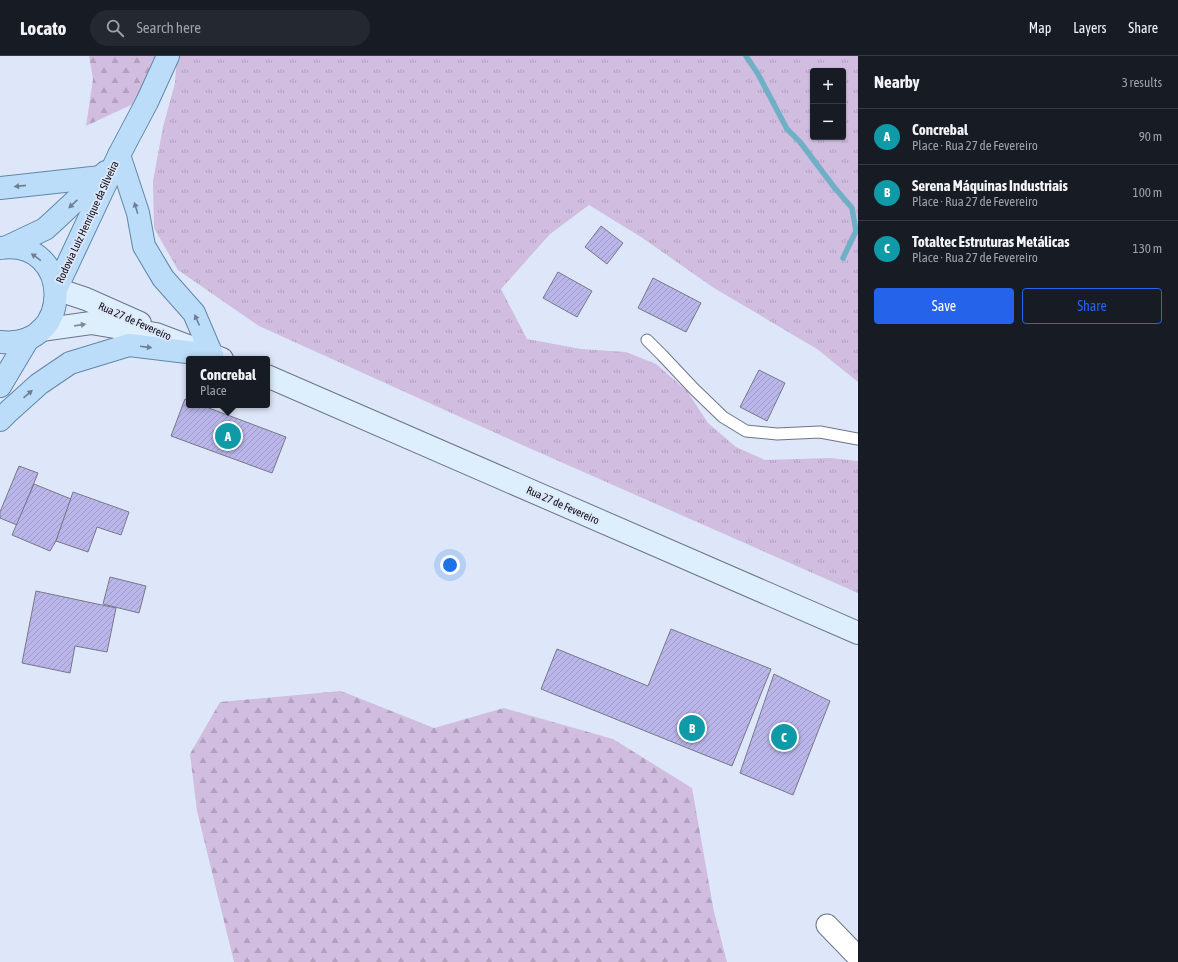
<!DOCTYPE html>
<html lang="en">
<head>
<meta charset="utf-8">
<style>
	body { margin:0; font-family:"Asap Condensed",sans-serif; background:#242831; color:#f1f3f6 }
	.controls { position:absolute; right:12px; top:12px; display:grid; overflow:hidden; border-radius:4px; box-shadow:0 1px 3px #0004 }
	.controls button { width:36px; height:36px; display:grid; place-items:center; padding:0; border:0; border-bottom:1px solid #363941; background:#171b24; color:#f1f3f6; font:20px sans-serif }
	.you { position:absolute; left:450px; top:509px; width:14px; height:14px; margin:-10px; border:3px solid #fff; border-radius:50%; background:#1a73e8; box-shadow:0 0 0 6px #1a73e833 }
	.badge { display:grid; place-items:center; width:26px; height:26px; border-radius:50%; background:#2563eb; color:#fff; font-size:13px; font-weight:700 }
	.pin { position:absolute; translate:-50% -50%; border:2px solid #fff; box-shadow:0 1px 4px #0006 }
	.popup { position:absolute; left:186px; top:300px; width:84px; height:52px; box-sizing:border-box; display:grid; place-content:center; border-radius:4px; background:#171b24; filter:drop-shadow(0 1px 3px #0005); font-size:13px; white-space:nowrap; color:#9ea1a6 }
	.popup b { font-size:15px; color:#f1f3f6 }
	.popup::after { content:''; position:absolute; left:50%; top:100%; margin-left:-8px; border:8px solid transparent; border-top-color:#171b24 }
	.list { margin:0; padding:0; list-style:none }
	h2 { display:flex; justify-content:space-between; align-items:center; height:52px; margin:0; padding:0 16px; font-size:17px }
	h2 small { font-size:13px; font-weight:400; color:#9ea1a6 }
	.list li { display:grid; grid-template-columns:26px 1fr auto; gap:12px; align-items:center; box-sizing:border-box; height:56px; padding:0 16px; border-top:1px solid #363941 }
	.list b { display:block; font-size:15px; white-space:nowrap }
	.list p { margin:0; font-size:13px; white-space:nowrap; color:#9ea1a6 }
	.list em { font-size:13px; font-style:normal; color:#9ea1a6 }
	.actions { display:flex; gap:8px; padding:12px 16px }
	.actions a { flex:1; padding:9px 0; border:1px solid #2563eb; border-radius:4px; text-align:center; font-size:14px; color:#2563eb }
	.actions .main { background:#2563eb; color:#fff }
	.icon { flex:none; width:22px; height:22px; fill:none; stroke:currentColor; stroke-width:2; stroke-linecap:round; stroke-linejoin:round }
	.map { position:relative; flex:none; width:858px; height:906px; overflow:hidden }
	header { display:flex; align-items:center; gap:24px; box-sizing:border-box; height:56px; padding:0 20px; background:#171b24; border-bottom:1px solid #363941 }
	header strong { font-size:19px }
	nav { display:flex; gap:22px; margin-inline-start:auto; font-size:14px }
	.search { width:280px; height:36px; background:#242831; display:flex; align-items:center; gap:10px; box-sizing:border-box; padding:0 14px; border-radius:22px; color:#9ea1a6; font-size:15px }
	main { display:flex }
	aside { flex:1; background:#171b24 }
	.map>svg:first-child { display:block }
	.grass { fill:url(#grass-tufts); fill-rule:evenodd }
	.forest { fill:url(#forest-firs) }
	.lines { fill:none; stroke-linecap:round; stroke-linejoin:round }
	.stream { stroke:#70b0c7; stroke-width:5.5 }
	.building { fill:url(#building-hatch); stroke:#787789 }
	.service-casing { stroke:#6d7485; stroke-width:13 }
	.minor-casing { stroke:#6d7485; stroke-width:23 }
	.secondary-casing { stroke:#6d7485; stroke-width:24 }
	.primary-casing { stroke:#6187a7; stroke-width:24 }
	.service { stroke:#fff; stroke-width:11 }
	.minor { stroke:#fff; stroke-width:21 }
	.secondary { stroke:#ddeefc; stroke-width:22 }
	.primary { stroke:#bcddfa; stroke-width:22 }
	.oneway { fill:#6d8093 }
	.oneway2 { fill:#7f8a94 }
	.labels { text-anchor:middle; stroke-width:3.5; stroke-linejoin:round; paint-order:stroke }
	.street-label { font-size:11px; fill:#0c0f15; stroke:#dee7f9 }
</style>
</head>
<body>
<header>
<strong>Locato</strong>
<div class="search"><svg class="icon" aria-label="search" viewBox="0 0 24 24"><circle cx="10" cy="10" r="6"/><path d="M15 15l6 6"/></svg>Search here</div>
<nav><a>Map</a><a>Layers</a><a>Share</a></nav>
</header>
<main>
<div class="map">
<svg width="858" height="906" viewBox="0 0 858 906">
	<defs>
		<pattern id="grass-tufts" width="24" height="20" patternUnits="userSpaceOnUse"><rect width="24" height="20" fill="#d0bddf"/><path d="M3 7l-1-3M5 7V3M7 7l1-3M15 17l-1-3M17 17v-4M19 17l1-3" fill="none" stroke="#b1a1be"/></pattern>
		<pattern id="forest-firs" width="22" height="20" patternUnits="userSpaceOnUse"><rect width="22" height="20" fill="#d0bddf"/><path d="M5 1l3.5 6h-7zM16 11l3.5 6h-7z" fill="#b1a1be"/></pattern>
		<pattern id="building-hatch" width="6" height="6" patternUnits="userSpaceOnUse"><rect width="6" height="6" fill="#bab6ea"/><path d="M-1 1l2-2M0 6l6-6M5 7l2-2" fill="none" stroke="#9f9bc8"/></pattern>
	</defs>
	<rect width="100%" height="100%" fill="#dee7f9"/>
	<path class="grass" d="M177 0H858V326L817 293 714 232 641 181 589 149 550 178 501 233 527 283 581 293 626 296 656 308 687 335 708 367 736 391 765 404 830 402 858 405V537L520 388 259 270 178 214 154 172 153 125 163 71 175 27ZM813 15H843V81H813Z"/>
	<g class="forest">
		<path d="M89 0H159L148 41 86 70 93 23Z"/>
		<path d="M341 635 434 672 504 652 613 683 692 732 714 856 727 906H234L197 755 190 698 220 646Z"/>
	</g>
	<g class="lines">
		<path class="stream" d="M746 0 758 18 787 73 800 86 834 131 852 152 856 175 843 202"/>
	</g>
	<g class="building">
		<path d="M601 170 623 187 607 208 585 191Z"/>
		<path d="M558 216 592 235 577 261 543 242Z"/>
		<path d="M653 222 701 247 686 276 638 252Z"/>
		<path d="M759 314 785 327 767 365 740 351Z"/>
		<path d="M185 343 189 345V349H201L286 381 272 417 171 380Z"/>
		<path d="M19 410 38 417 17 469 0 462V456Z"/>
		<path d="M34 428 71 443 56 485 50 495 12 479Z"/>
		<path d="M73 436 129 456 121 479 97 471 88 496 56 485Z"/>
		<path d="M110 521 146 530 139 557 103 548Z"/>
		<path d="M36 535 116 552 107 596 75 590 70 617 22 607Z"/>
		<path d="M671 573 771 613 732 710 541 633 557 593 648 630Z"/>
		<path d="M774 618 830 645 793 739 740 717Z"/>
	</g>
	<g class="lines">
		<g class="service-casing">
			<path id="service" d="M647 284 662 299 694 333 723 361 746 375 777 378 820 376 858 383"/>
		</g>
		<g class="minor-casing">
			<path id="minor" d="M827 869 858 901"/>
		</g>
		<g class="secondary-casing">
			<g id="secondary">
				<path d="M56 233 86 243 140 267"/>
				<path d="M41 274 91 267 156 278 222 303"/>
				<path d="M267 320 858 577"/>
			</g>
		</g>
		<g class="primary-casing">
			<g id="primary">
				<path d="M119 99 138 157 144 190 163 222 194 257 212 299"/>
				<path d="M0 132 101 121"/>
				<path d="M7 191 45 173 56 163 106 116"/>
				<path d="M0 192C73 181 75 295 0 286"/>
				<path d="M56 233 119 99 147 46 168 0"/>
				<path d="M0 330 28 283"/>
				<path d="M0 364 9 355 39 328 70 307 129 289 212 299"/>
			</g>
		</g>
		<use href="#service" class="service"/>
		<use href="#minor" class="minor"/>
		<use href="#secondary" class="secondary"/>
		<use href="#primary" class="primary"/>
	</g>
	<defs><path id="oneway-solid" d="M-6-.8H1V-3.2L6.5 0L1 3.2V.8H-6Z"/></defs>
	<g class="oneway">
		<use href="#oneway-solid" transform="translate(20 130) rotate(174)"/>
		<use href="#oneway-solid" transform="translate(73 148) rotate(137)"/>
		<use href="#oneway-solid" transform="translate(136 152) rotate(-107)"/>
		<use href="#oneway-solid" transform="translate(36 201) rotate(-144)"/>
		<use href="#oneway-solid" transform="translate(197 264) rotate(-114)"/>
		<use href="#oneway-solid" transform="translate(146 291) rotate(7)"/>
		<use href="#oneway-solid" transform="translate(28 338) rotate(-41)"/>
	</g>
	<use class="oneway2" href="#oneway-solid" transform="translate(80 269) rotate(-8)"/>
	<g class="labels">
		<g class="street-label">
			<text transform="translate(87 166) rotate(-65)" y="4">Rodovia Luiz Henrique da Silveira</text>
			<text transform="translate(135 265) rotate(24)" y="4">Rua 27 de Fevereiro</text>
			<text transform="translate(563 449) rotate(24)" y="4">Rua 27 de Fevereiro</text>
		</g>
	</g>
</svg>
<div class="controls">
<button>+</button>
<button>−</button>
</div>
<div class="you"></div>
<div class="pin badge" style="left:228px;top:380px;background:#0f9aa8">A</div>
<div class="popup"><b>Concrebal</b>Place</div>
<div class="pin badge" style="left:692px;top:672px;background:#0f9aa8">B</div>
<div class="pin badge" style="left:784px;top:681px;background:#0f9aa8">C</div>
</div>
<aside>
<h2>Nearby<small>3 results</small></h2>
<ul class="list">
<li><span class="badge" style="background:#0f9aa8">A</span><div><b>Concrebal</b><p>Place · Rua 27 de Fevereiro</p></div><em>90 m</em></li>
<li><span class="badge" style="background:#0f9aa8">B</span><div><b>Serena Máquinas Industriais</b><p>Place · Rua 27 de Fevereiro</p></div><em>100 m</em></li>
<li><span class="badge" style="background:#0f9aa8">C</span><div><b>Totaltec Estruturas Metálicas</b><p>Place · Rua 27 de Fevereiro</p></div><em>130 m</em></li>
</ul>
<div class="actions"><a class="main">Save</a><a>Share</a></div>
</aside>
</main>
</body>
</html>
